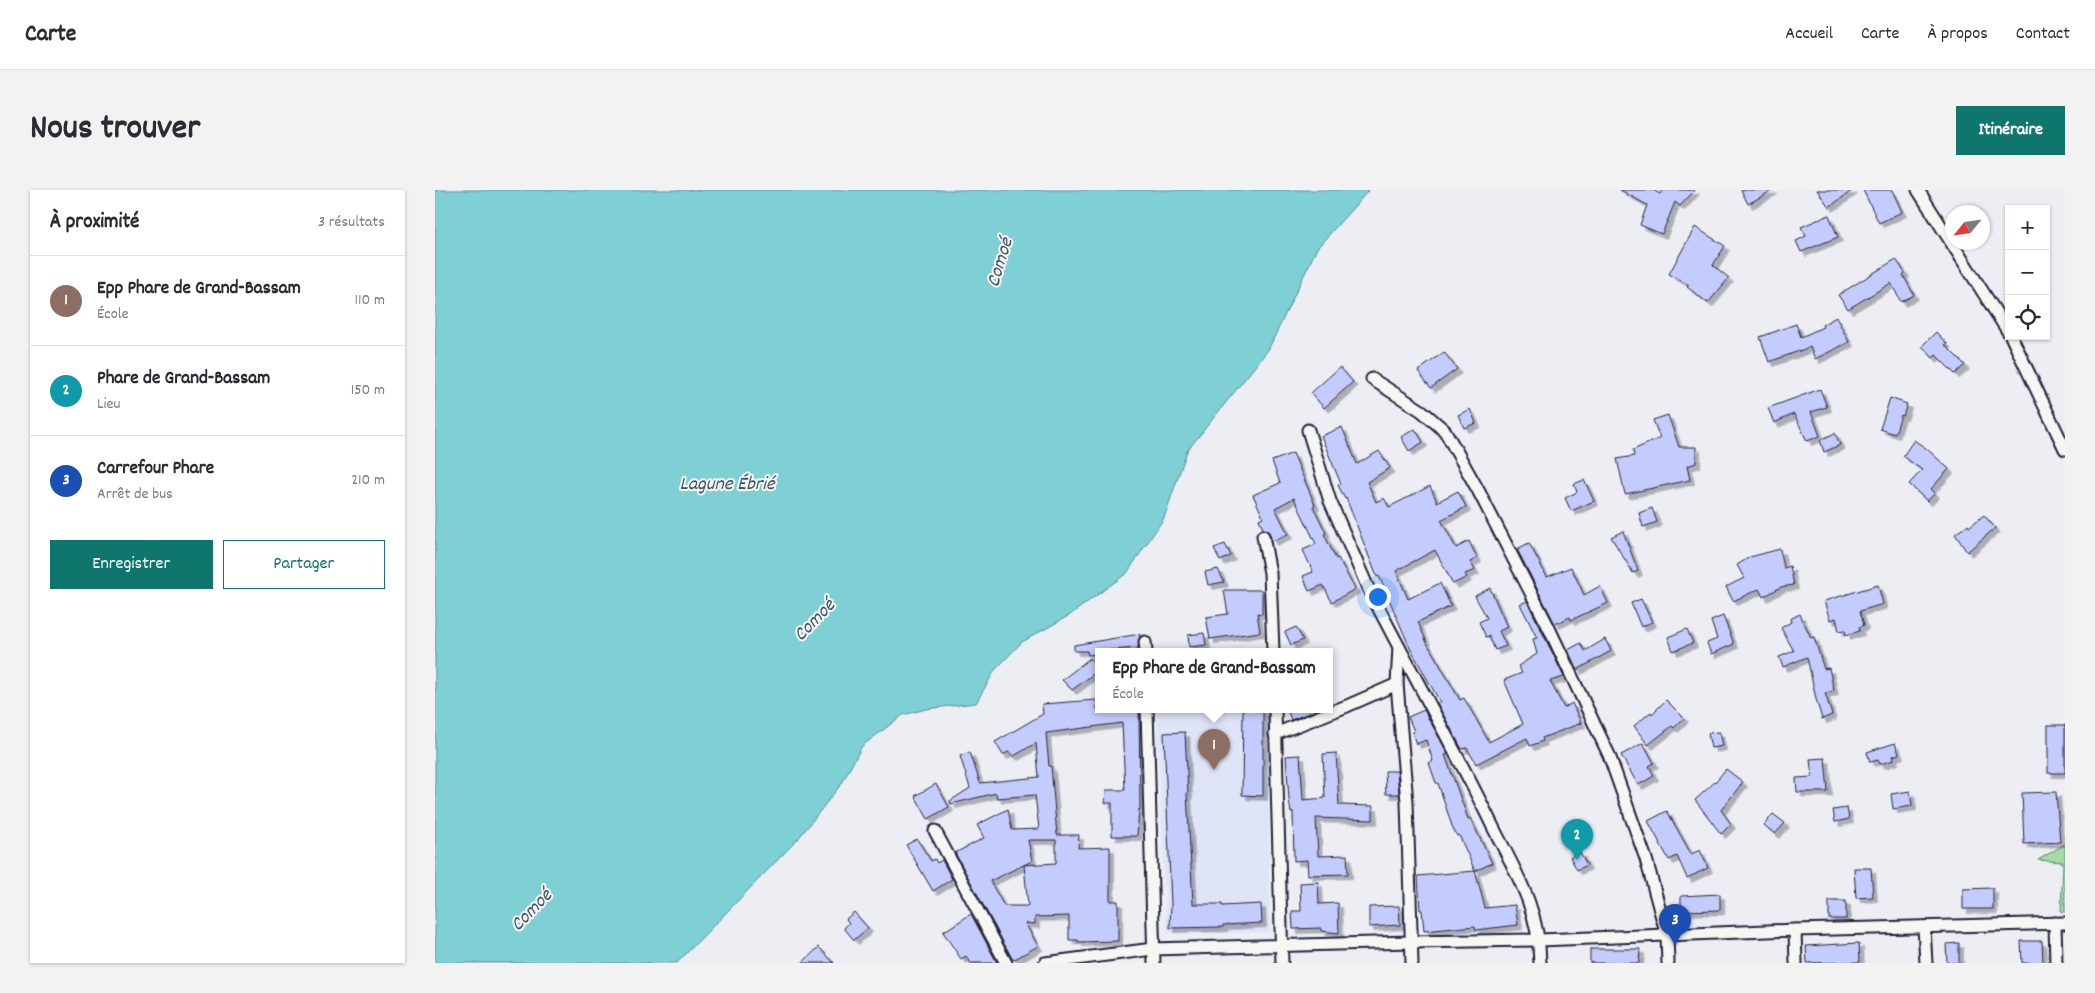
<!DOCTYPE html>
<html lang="fr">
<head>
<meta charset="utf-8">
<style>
	body { margin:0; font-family:Dekko,sans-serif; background:#f2f2f3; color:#2b2b33 }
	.controls { position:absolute; right:15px; top:15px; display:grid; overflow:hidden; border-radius:0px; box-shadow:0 1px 4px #0004 }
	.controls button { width:45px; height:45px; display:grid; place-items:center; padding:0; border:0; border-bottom:1px solid #e1e1e2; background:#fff; color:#2b2b33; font:25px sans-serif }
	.compass { position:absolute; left:1510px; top:15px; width:45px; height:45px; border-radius:50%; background:#fff; box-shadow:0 1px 4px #0004; rotate:241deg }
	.you { position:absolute; left:942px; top:406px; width:18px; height:18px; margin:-12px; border:4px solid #fff; border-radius:50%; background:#1a73e8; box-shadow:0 0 0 8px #1a73e833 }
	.badge { display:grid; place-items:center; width:32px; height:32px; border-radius:50%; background:#0f766e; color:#fff; font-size:16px; font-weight:700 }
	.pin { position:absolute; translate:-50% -41px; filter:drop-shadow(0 1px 2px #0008) }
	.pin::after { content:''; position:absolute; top:26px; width:18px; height:15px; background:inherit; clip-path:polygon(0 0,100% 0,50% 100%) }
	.popup { position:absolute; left:660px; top:458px; width:238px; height:65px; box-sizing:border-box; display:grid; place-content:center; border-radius:0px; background:#fff; filter:drop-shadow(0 1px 4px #0005); font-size:16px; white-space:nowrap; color:#7c7c81 }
	.popup b { font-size:19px; color:#2b2b33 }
	.popup::after { content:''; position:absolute; left:50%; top:100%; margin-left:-10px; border:10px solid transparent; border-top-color:#fff }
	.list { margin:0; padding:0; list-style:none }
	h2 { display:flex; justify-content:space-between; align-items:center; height:65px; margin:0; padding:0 20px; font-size:21px }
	h2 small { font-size:16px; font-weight:400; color:#7c7c81 }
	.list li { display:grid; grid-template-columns:32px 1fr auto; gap:15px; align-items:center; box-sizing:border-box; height:90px; padding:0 20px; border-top:1px solid #e1e1e2 }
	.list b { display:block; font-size:19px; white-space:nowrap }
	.list p { margin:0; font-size:16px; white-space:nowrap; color:#7c7c81 }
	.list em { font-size:16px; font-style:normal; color:#7c7c81 }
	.actions { display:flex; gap:10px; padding:15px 20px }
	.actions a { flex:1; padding:11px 0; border:1px solid #0f766e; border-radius:0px; text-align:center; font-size:18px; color:#0f766e }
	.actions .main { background:#0f766e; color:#fff }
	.icon { flex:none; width:28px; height:28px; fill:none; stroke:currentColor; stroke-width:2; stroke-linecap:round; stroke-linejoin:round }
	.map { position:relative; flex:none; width:1630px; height:773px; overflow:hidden; border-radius:0px }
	header { display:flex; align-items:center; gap:30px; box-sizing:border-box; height:70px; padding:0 25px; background:#fff; border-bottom:1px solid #e1e1e2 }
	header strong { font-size:24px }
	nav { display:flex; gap:28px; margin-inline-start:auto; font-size:18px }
	.intro { display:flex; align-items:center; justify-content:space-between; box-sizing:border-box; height:120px; padding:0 30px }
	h1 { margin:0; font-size:35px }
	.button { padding:12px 22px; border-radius:0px; background:#0f766e; color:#fff; font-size:18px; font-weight:700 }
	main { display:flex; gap:30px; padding:0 30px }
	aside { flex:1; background:#fff; border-radius:0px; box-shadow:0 1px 4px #0004 }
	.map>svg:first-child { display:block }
	.built { fill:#e0e4f7 }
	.green { fill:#a1dda4; stroke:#628070 }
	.water { fill:#7ed0d5; stroke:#598a97 }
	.building { fill:#c4ccfe; stroke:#22223b; fill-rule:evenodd; filter:url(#shadow) }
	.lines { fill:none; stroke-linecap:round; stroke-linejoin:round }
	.minor-casing { stroke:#22223b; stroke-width:15 }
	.minor { stroke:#f6f6f2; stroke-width:11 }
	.labels { text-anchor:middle; stroke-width:4; stroke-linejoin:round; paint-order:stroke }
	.water-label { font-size:20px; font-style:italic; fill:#3e5669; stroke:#f6f6f2 }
</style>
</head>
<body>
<header>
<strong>Carte</strong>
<nav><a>Accueil</a><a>Carte</a><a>À propos</a><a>Contact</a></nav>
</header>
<div class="intro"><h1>Nous trouver</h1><a class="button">Itinéraire</a></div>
<main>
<aside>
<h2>À proximité<small>3 résultats</small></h2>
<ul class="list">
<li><span class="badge" style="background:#8d6e63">1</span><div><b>Epp Phare de Grand-Bassam</b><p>École</p></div><em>110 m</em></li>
<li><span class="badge" style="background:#0f9aa8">2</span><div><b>Phare de Grand-Bassam</b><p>Lieu</p></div><em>150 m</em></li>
<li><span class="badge" style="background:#1a4fb4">3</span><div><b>Carrefour Phare</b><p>Arrêt de bus</p></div><em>210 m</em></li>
</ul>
<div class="actions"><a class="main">Enregistrer</a><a>Partager</a></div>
</aside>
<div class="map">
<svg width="1630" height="773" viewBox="0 0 1630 773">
	<defs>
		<filter id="shadow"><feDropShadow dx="4.5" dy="4.5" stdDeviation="0" flood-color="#0004"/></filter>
	</defs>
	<rect width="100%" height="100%" fill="#eceef4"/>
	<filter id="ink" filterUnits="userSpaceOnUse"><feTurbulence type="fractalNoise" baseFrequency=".02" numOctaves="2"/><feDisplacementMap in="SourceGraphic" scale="10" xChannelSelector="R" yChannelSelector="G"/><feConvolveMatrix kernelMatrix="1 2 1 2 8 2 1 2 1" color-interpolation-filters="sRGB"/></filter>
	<g filter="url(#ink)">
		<path class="built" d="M721 519H834V742L732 743Z"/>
		<path class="green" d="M1630 654V722H1626L1628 672 1603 670Z"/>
		<path class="water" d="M0 0H934L882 58 833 160 752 261 729 328 692 383 635 425 587 452 560 480 541 513 491 519 468 525 427 556 407 593 363 649 242 773H0Z"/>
		<g class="building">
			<path d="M1185 0H1218L1225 4 1227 0H1260L1245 16 1240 12 1227 44 1205 35 1212 15Z"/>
			<path d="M1306 0H1338L1313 14Z"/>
			<path d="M1382 0H1418L1394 17Z"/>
			<path d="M1428 0H1457L1467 22 1444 33Z"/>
			<path d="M1394 25 1403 47 1366 62 1361 51 1371 46 1366 37Z"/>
			<path d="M1260 37 1290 56 1278 75 1294 88 1273 113 1252 97 1254 95 1234 84Z"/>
			<path d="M1461 69 1470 83 1468 85 1479 105 1466 112 1456 93 1413 119 1403 105Z"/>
			<path d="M1401 127 1414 152 1380 169 1375 157 1334 172 1325 147 1361 134 1366 147 1388 137 1387 135Z"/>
			<path d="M1501 142 1512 154 1510 155 1530 175 1520 184 1501 165 1498 168 1487 156Z"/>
			<path d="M1009 162 1022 179 996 198 983 181Z"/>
			<path d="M905 177 918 192 889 218 876 203Z"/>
			<path d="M1385 199 1392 217 1376 222 1385 246 1372 251 1359 224 1339 233 1333 218Z"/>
			<path d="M1455 208 1472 214 1468 226 1466 225 1460 244 1445 239Z"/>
			<path d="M1035 219 1041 233 1029 238 1023 225Z"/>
			<path d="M1233 225 1244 257H1261V273L1252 276 1255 290 1190 304 1182 269 1199 266 1198 260 1225 248 1218 230Z"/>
			<path d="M907 237 922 274 944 261 955 278 932 292 941 312 949 308 954 317 995 296 1002 312 1023 301 1031 317 1006 330 1021 358 1034 351 1042 368 1035 372 1040 380 1030 384 1032 387 1018 394 1000 360 961 381 973 409 1005 393 1016 416 983 432 992 453 1025 510 1029 508 1054 552 1088 534 1069 490 1087 483 1083 476 1102 464 1098 449 1102 448 1085 414 1092 411 1129 487 1115 491 1129 518 1137 513 1146 533 1107 548 1108 551 1095 556 1092 548 1041 574 1032 558 1027 559 1002 513 1005 512 975 458 944 386 942 387 911 308 910 309 903 295 906 294 886 246Z"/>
			<path d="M980 239 988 252 974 261 966 247Z"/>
			<path d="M1400 243 1405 255 1389 262 1385 250Z"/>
			<path d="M1479 250 1492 259 1514 279 1496 299 1500 303 1492 311 1474 294 1487 280 1468 266Z"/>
			<path d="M858 263 880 315 878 316 891 343 889 344 901 369 903 368 920 399 897 412 888 395 874 401 868 386 878 382 868 360 881 354 859 308 840 318 853 344 837 351 834 342 828 339 824 329 828 327 818 305 845 293 837 271Z"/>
			<path d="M1149 290 1159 311 1136 321 1130 308 1142 302 1139 294Z"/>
			<path d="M1217 318 1222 332 1208 337 1204 323Z"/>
			<path d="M1549 325 1560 338 1532 362 1520 344 1533 335 1534 337Z"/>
			<path d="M1188 341 1203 381 1198 383 1176 347Z"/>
			<path d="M1094 353 1112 387 1136 377 1149 405 1165 396 1173 413 1136 430 1135 427 1120 434 1082 359Z"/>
			<path d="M790 354 796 366 785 371 779 358Z"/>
			<path d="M1345 359 1349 378 1355 376 1359 395 1346 397 1328 407 1324 399 1298 411 1291 397 1309 388 1302 375 1315 367Z"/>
			<path d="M783 379 789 392 773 395 770 382Z"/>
			<path d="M1443 395 1448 414 1425 421 1429 435 1424 437 1425 441 1411 445 1410 440 1404 441 1401 428 1395 430 1389 411Z"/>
			<path d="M1055 398 1072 437 1064 441 1071 456 1060 460 1054 446 1051 447 1044 432 1052 428 1040 406Z"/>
			<path d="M789 400H827V424L822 423 825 442 775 449 771 427 793 424Z"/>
			<path d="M1206 409 1217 432 1206 437 1196 413Z"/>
			<path d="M1365 424 1376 448 1379 447 1389 479 1394 478 1399 501 1390 503 1397 525 1387 529 1381 509 1372 467 1348 477 1344 467 1359 461 1346 438 1356 432 1355 429Z"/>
			<path d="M1288 426 1299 454 1276 464 1272 453 1282 449 1276 431Z"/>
			<path d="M861 437 868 450 856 455 850 442Z"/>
			<path d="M1252 439 1258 453 1238 461 1233 447Z"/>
			<path d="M769 443 771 455 754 457 753 445Z"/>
			<path d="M705 444 703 458 664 461V464L653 465 652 461H639V455Z"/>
			<path d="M1170 449 1176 461 1142 480 1133 460 1146 453 1150 461Z"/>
			<path d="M655 468 664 480 637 500 627 490Z"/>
			<path d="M661 510 662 519H704L705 620 704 619 702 646H677V613H670L671 600H690L687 533 611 543 614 576H616L622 645H644L643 658 675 657V711H683V751L643 752V750H634V726L600 727V734L590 733 603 756 578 770 520 663 549 648 542 635 573 619 577 640 604 639 600 605 562 608 561 603 516 614 515 611 535 598 525 566 535 562 545 593 604 587 601 553 579 566 573 562 568 565 560 552 608 524 607 514ZM593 650H621V673L589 675 593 716H569L555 691 597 671Z"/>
			<path d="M1231 510 1249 528 1239 538 1237 536 1213 555 1199 536 1216 522 1217 524Z"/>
			<path d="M808 519H828V606L807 605Z"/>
			<path d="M852 519H884L856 530Z"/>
			<path d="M989 520 1013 564 1010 565 1033 629 1035 628 1057 673 1040 681 1050 718 1080 715 1083 735 1041 740 1040 736 989 741 987 720H985L983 686 1040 681 1024 645 1022 646 1017 636 1003 593H1001L994 573 998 571 991 550 981 554 977 542 979 541 973 527Z"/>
			<rect x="1613" y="535" width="17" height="48"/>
			<path d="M750 542 753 603H752L758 714H787V716L826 714 827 733 788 735V737L735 738 736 714 729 543Z"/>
			<path d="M1284 542 1287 556 1276 558 1273 543Z"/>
			<path d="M1208 553 1219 573 1214 576 1219 586 1203 595 1186 565Z"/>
			<path d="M1460 553 1464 564 1458 566 1459 570 1445 574 1443 570 1435 572 1432 562Z"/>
			<path d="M901 563 904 615 938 616V630L881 628 883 666 912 665 913 684 873 685 872 670 859 671 858 622 856 623 854 610 851 566 865 565 868 610 890 608 888 564Z"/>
			<path d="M1390 568 1393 602H1362L1361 588 1377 587 1375 569Z"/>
			<path d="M1291 579 1308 592 1286 620 1296 634 1286 644 1260 610 1281 591Z"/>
			<path d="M950 581H962L964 604H951Z"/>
			<path d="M501 594 514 617 493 629 480 606Z"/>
			<path d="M1475 601 1477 616 1458 619 1456 604Z"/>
			<path d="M1621 602 1625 652 1589 654 1587 603Z"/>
			<path d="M1412 618 1414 629 1400 632 1398 620Z"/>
			<path d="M1232 621 1256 664 1265 660 1273 678 1252 688 1242 666 1234 670 1213 631Z"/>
			<path d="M1338 624 1350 633 1340 644 1329 635Z"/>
			<path d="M482 649 496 671 500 669 502 673 507 670 517 689 498 701 471 655Z"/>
			<path d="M1145 662 1152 675 1142 680 1135 667Z"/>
			<path d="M1419 678H1436L1438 707 1421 708Z"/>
			<path d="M883 692 884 714 903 713 904 743 886 741V738L858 739 857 721H866L865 693Z"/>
			<path d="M1558 698V719H1528V699Z"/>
			<path d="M1285 704V720L1246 721V706Z"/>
			<rect x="1394" y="711" width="17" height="18"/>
			<path d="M964 716 965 735 934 737V717Z"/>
			<path d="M419 722 433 738 419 750 409 738 414 733 411 729Z"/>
			<path d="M536 724 561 771V773H535L531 766 526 769 508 742Z"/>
			<path d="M1586 751H1607L1608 773H1587Z"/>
			<path d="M1424 753 1425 772 1372 773 1371 756Z"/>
			<path d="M1524 753V773H1512L1511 754Z"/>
			<path d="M384 757 399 773H367Z"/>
			<path d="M1155 759H1205L1204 773H1155Z"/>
		</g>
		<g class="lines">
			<g class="minor-casing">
				<g id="minor">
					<path d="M1483 0 1574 143"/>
					<path d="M1576 146 1630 259"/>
					<path d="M937 189 987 221 1010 241 1043 300 1113 436 1174 565 1211 669 1232 746 1233 773"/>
					<path d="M873 240 895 311 933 398 964 457"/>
					<path d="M828 346 835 383 838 461"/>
					<path d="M710 452 711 461"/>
					<path d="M712 519 719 773"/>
					<path d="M840 519 847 773"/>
					<path d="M840 544 912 516 962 494"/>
					<path d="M500 641 571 773"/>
					<path d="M1620 733 1621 773"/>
					<path d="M1489 737 1491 773"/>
					<path d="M1360 740 1361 773"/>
					<path d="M610 773 718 759 976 752 1105 750 1360 740 1630 733"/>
					<path d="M977 773 972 612 962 494 964 457C995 516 1028 575 1057 635 1081 683 1104 718 1105 773"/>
				</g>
			</g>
			<use href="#minor" class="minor"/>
		</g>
	</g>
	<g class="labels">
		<g class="water-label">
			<text transform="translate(563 72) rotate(-73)" y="7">Comoé</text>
			<text x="292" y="299">Lagune Ébrié</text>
			<text transform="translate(378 429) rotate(-46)" y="7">Comoé</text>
			<text transform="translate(95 719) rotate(-46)" y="7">Comoé</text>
		</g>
	</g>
</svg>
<div class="controls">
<button>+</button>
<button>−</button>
<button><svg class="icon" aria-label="locate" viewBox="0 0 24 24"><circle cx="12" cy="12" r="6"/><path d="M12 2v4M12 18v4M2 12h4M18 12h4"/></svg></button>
</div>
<svg class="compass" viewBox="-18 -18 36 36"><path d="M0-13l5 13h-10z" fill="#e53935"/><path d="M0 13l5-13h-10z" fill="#7c7c81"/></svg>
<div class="you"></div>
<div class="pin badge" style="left:779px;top:580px;background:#8d6e63">1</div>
<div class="popup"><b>Epp Phare de Grand-Bassam</b>École</div>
<div class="pin badge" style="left:1142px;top:670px;background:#0f9aa8">2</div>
<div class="pin badge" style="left:1240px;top:755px;background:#1a4fb4">3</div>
</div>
</main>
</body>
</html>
